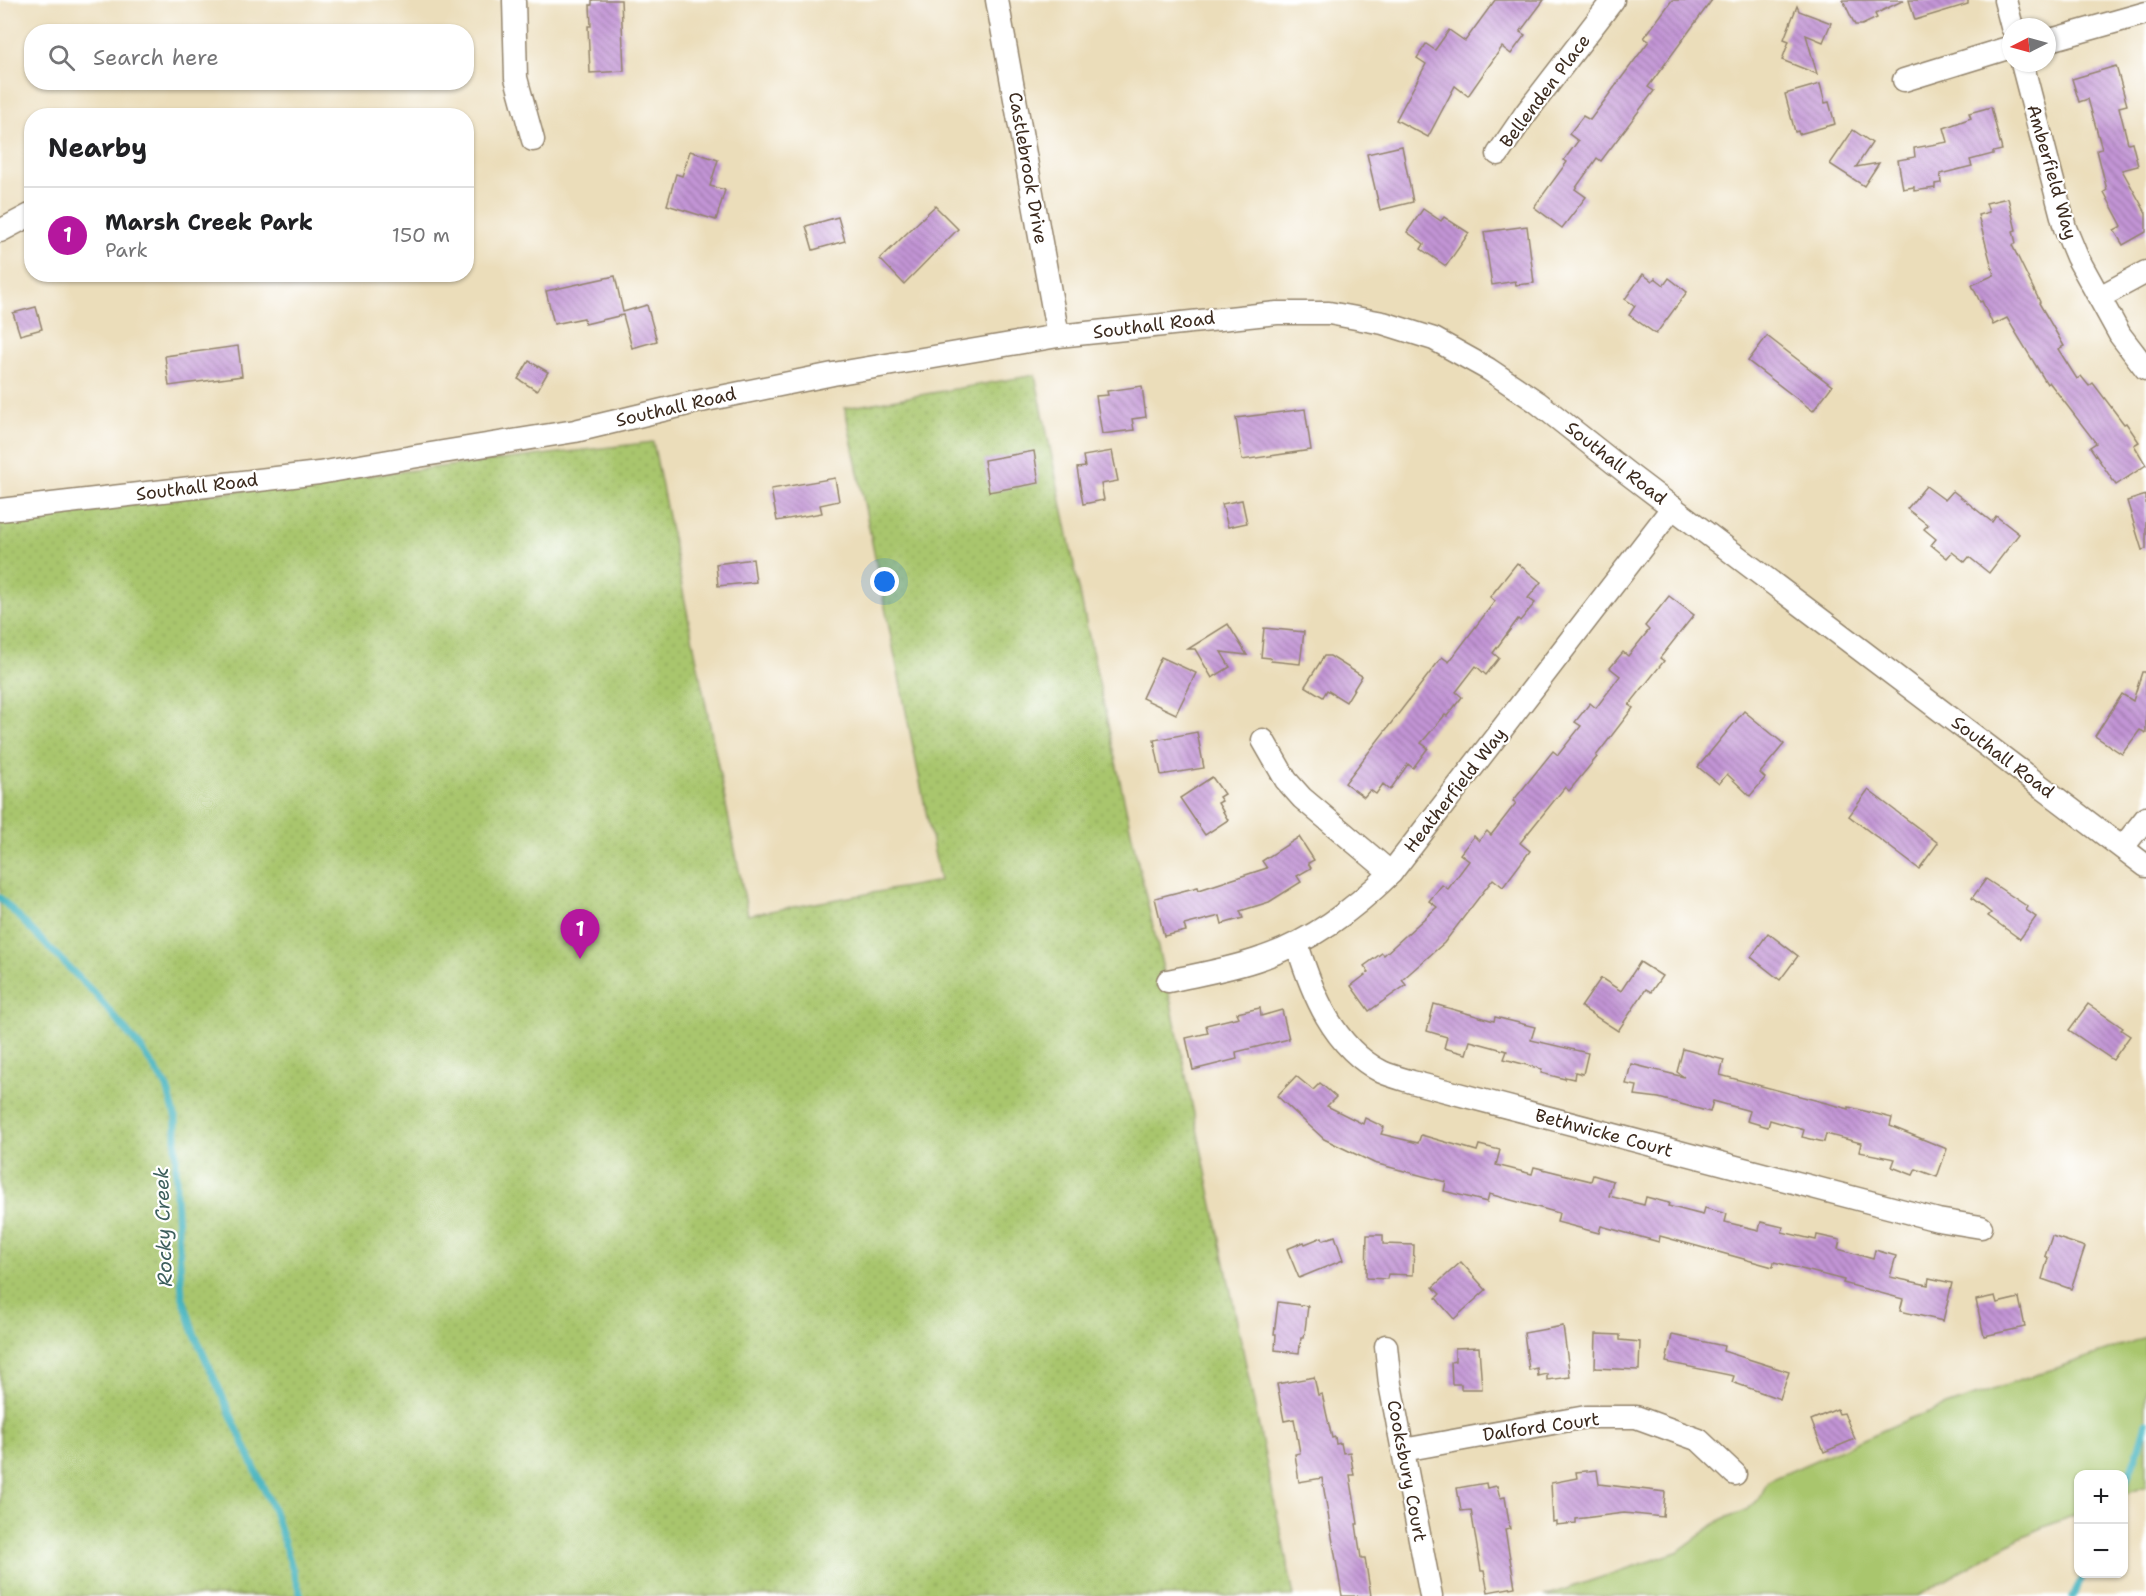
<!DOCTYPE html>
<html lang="en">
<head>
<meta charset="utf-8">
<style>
	body { margin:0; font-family:"Shantell Sans",sans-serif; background:#f2f2f2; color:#202124 }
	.controls { position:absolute; right:18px; bottom:18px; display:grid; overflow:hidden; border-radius:12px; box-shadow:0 2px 4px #0004 }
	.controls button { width:54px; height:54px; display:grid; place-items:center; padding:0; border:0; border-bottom:2px solid #e0e0e0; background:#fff; color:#202124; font:30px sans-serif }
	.compass { position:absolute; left:2002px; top:18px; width:54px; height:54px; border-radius:50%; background:#fff; box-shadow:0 2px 4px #0004; rotate:264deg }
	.you { position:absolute; left:885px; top:582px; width:21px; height:21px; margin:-15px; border:4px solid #fff; border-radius:50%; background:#1a73e8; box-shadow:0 0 0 9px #1a73e833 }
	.badge { display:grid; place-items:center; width:39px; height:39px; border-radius:50%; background:#b5179e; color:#fff; font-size:20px; font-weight:700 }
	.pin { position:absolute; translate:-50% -50px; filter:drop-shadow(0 2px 3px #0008) }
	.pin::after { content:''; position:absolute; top:32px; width:21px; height:18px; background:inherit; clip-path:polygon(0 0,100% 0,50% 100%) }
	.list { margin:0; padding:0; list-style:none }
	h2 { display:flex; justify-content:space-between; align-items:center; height:78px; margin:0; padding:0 24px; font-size:26px }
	h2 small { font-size:20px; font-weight:400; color:#757577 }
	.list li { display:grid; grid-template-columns:39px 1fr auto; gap:18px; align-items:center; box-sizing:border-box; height:96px; padding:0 24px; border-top:2px solid #e0e0e0 }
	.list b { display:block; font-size:22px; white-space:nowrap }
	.list p { margin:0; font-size:20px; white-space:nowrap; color:#757577 }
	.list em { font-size:20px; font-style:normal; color:#757577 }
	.icon { flex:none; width:33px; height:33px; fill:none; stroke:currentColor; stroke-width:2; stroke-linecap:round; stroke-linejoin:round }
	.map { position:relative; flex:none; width:2146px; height:1596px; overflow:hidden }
	.search { position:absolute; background:#fff; box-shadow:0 2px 4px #0004; left:24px; top:24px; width:450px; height:66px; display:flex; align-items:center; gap:15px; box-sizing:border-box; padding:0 21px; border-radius:24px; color:#757577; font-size:22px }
	.panel { position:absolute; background:#fff; box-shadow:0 2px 4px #0004; left:24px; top:108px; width:450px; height:174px; border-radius:24px }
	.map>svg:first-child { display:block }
	.grass { fill:#a9c66d; stroke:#727846; stroke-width:1.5 }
	.park { fill:url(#park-dots); stroke:#727846; stroke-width:1.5 }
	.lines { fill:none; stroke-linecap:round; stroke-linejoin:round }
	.stream { stroke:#43b2bd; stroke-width:7 }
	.building { fill:url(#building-back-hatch) }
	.minor-casing { stroke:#93846c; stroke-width:25 }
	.minor { stroke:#fff; stroke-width:22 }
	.labels { text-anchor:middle; stroke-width:4.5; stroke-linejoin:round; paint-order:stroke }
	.street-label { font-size:18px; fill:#3b2a1e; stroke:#fff }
	.water-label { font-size:20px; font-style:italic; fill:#3e605e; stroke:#fff }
</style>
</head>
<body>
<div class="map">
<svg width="2146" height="1596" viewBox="0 0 2146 1596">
	<defs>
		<pattern id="park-dots" width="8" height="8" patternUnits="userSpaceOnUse" patternTransform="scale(1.5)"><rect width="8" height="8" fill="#a9c66d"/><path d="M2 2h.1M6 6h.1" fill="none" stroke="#92aa5e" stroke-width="1.8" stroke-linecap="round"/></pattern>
		<pattern id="building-back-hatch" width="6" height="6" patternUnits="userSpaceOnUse" patternTransform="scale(1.5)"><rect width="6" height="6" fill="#c294d5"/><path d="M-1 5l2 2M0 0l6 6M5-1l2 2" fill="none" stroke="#9f79ac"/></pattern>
	</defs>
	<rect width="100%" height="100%" fill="#fff"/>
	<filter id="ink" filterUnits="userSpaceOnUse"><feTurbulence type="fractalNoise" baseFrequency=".0167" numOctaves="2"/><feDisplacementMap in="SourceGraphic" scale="12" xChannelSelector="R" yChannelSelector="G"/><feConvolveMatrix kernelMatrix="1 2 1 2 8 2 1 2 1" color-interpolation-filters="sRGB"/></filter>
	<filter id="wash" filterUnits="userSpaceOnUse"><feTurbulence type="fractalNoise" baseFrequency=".008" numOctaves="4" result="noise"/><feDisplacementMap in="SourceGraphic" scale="24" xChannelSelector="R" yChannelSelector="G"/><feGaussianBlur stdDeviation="1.35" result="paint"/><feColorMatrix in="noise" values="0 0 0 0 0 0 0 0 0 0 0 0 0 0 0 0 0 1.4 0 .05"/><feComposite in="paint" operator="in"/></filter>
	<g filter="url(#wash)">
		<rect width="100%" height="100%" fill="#ebddba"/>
		<path class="grass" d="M2146 1337V1486L2124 1495V1474H2078V1513L2021 1537 1918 1596H1545L1677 1552 1722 1519 1747 1510 1759 1499 1768 1481 1911 1418Z"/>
		<path class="park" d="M1035 375 1086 623 1134 846 1171 1003 1294 1596H0V519L653 442 748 915 940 881 845 408Z"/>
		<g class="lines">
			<g class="stream">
				<path d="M0 898 96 995 143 1051 167 1087 176 1119V1195L182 1295 194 1333 274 1511 301 1596"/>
				<path d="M2124 1488 2137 1454 2146 1423"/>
				<path d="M2073 1596 2084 1574"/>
			</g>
		</g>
		<g id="blocks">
			<g class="building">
				<path d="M592 0H621L624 71 590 73 588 26H591L590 5H592Z"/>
				<path d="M1495 0H1544L1520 32 1525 35 1511 54 1502 47 1468 96 1455 86 1428 137 1396 120 1426 64 1417 58 1426 44 1435 50 1449 30 1465 41Z"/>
				<path d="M1672 0H1712L1648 87 1654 91 1601 161 1597 158 1575 189 1586 197 1562 228 1534 207 1567 162 1564 160 1578 141 1569 134 1583 116 1590 120 1649 41 1644 38Z"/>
				<path d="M1843 0H1904L1875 14 1877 18 1862 25H1855Z"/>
				<path d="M1909 0H1968V4L1915 20Z"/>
				<path d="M1797 6 1799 11 1831 23 1823 42 1806 35 1817 74 1782 60 1789 41 1784 39Z"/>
				<path d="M2116 66 2127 105 2119 107 2128 143 2132 142 2138 166 2122 170 2146 213V232L2123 245 2114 230 2122 226 2104 192 2107 190 2097 150 2102 149 2088 99 2079 102 2072 79Z"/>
				<path d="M1820 84 1825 103 1829 102 1835 124 1799 134 1798 131 1795 132 1785 94Z"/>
				<path d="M1991 107 2002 150 1993 152V154L1970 160 1972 166 1940 174 1941 183 1935 184V188L1914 191V187L1903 189 1898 160 1915 157 1914 148 1948 142 1944 128 1971 118 1969 113Z"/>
				<path d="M1853 130 1872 143 1856 167 1879 163 1864 186 1830 164Z"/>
				<path d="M1402 146 1413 202 1380 210 1367 154Z"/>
				<path d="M690 151 718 160 710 186 725 190 716 220 667 205 676 174 682 176Z"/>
				<path d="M2008 198 2016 230 2013 231 2016 243 2012 245 2040 302 2039 303 2064 346 2058 349 2077 379 2081 376 2089 386 2093 383 2124 424 2126 423 2139 442 2134 445 2146 465 2116 485 2090 447 2096 443 2049 382 2047 384 2007 318 1993 325 1982 301 1980 302 1972 285 1994 275 1978 215 1989 212 1986 203Z"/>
				<path d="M935 206 958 229 904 284 880 259Z"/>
				<path d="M1423 209 1441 221 1444 217 1469 233 1446 266 1421 249 1424 244 1407 232Z"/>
				<path d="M838 217 845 241 813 250 806 226Z"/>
				<path d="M1527 226 1534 283 1516 285 1515 281 1492 285 1484 232Z"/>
				<path d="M1643 274 1652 281 1655 278 1664 285 1669 278 1687 292 1656 334 1629 315 1635 306 1625 299Z"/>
				<path d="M615 276 623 312 647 305 657 341 632 348 623 315 585 324 584 318 554 324 546 291Z"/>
				<path d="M36 307 42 329 20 335 13 313Z"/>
				<path d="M1767 336 1832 386 1813 411 1748 361Z"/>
				<path d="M238 346 242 376 169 386 165 356Z"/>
				<path d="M529 361 548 372 537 391 518 379Z"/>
				<path d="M1142 386 1146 417 1132 419 1134 430 1102 434 1096 396 1108 395 1107 391Z"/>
				<path d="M1305 409 1311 450 1242 460 1236 418Z"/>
				<path d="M1034 451 1039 483 989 492 984 460Z"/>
				<path d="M1112 451 1118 481 1101 484 1104 500 1083 504 1077 468 1085 467 1083 456Z"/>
				<path d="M835 478 839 501 820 505 822 513 777 521 771 489Z"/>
				<path d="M1926 486 1945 500 1953 491 1992 522 1996 516 2019 534 1989 573 1969 557 1965 562 1952 552 1947 558 1931 545 1936 539 1924 529 1928 525 1907 509Z"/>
				<path d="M2146 495V549L2142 550 2127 501Z"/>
				<path d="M1242 500 1247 523 1228 527 1222 504Z"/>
				<path d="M753 559 756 582 718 586 716 564Z"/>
				<path d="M1517 563 1541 582 1528 598 1535 603 1520 621 1518 619 1493 653 1499 658 1486 675 1476 666 1456 692 1462 697 1447 716 1445 715 1421 743 1428 748 1413 768 1408 764 1390 790 1383 784 1376 794 1370 790 1364 797 1345 783 1442 657 1449 662 1495 601 1490 597Z"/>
				<path d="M1669 596 1694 615 1660 658 1664 661 1629 705 1633 708 1596 756 1597 757 1569 791 1565 787 1520 843 1530 851 1503 887 1493 879 1444 943 1402 980 1406 985 1369 1011 1351 986 1369 972 1364 966 1382 953 1384 955 1437 907 1429 901 1442 885 1448 889 1469 861 1460 854 1474 836 1479 841 1487 831 1491 835 1516 803 1513 801 1553 751 1558 755 1581 726 1575 722 1590 703 1596 708 1620 676 1610 668 1623 652 1628 656 1649 630 1645 626Z"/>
				<path d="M1228 624 1247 655 1221 652 1230 667 1212 678 1195 649H1188Z"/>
				<path d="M1264 628 1304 632 1300 664 1271 661 1270 658 1261 657Z"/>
				<path d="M1324 656H1330L1362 676 1346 702 1327 690 1323 697 1305 686Z"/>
				<path d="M1161 657 1196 673 1176 714 1142 698Z"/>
				<path d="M2142 672H2146V733L2140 730 2122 754 2095 736 2122 694 2133 701Z"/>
				<path d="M1744 711 1784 744 1760 773 1765 778 1750 796 1727 774 1719 784 1698 767Z"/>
				<path d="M1197 732 1204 768 1161 775 1154 740Z"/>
				<path d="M1212 777 1224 794 1219 797 1222 801 1218 803 1228 820 1205 835 1180 798Z"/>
				<path d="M1868 790 1938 843 1919 869 1849 816Z"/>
				<path d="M1299 837 1314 860 1308 863 1311 868 1297 876 1301 882 1269 902 1240 911 1243 918 1222 924 1220 916 1184 925 1186 931 1164 936 1155 898 1198 887 1199 890 1267 868 1262 861Z"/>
				<path d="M1986 879 2028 907 2026 910 2036 917 2020 939 1988 916 1991 913 1972 898Z"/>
				<path d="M1768 933 1798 956 1780 980 1751 957Z"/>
				<path d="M1640 962 1662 976 1651 992 1646 989 1618 1031 1581 1007 1601 978 1621 991Z"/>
				<path d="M1434 1004 1494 1021 1495 1017 1535 1027 1531 1040 1588 1053 1583 1074 1575 1072 1574 1079 1565 1077V1079L1541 1073 1542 1069 1504 1059 1507 1051 1470 1041 1466 1054 1444 1048 1447 1037 1427 1031Z"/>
				<path d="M2088 1004 2123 1028 2121 1030 2130 1036 2113 1060 2069 1030Z"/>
				<path d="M1260 1008 1261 1016 1282 1010 1289 1039 1236 1052 1237 1059 1193 1070 1186 1038 1208 1033 1206 1025 1239 1017 1237 1013Z"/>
				<path d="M1683 1049 1724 1060 1720 1075 1849 1109V1107L1892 1118 1890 1126 1947 1149 1937 1177 1916 1169 1913 1175 1892 1167 1895 1159 1859 1152 1861 1143 1826 1134 1824 1142 1802 1137 1804 1130 1770 1120 1768 1127 1747 1121 1750 1111 1713 1101 1710 1112 1659 1098 1635 1095 1637 1086 1626 1084 1631 1064 1684 1077 1677 1072Z"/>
				<path d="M1296 1076 1313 1090 1320 1083 1336 1097 1327 1106 1363 1124 1365 1118 1384 1127 1381 1134 1418 1143 1421 1135 1477 1151 1479 1145 1500 1150 1496 1165 1532 1174 1534 1167 1591 1181 1593 1175 1613 1181 1609 1196 1644 1205 1646 1197 1669 1203 1668 1206 1703 1215 1705 1208 1727 1214 1725 1222 1759 1230 1761 1222 1783 1227 1782 1232 1816 1240 1817 1235 1840 1240 1838 1249 1873 1259 1875 1250 1896 1256 1890 1277 1928 1285 1929 1278 1952 1283 1943 1321 1900 1311 1903 1299 1843 1283 1844 1280 1774 1262 1773 1267 1660 1236 1659 1242 1601 1226 1599 1233 1557 1222 1559 1213 1489 1194 1487 1202 1444 1191 1446 1182 1374 1163 1324 1139 1277 1096Z"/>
				<path d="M1367 1235H1383V1244L1414 1245 1413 1275 1388 1274 1387 1279 1366 1278Z"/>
				<path d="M1335 1236 1343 1260 1299 1278 1287 1249 1304 1242 1305 1244 1322 1237 1323 1240Z"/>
				<path d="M2052 1236 2085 1247 2071 1289 2042 1279 2048 1258 2045 1256Z"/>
				<path d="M1461 1262 1486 1290 1454 1319 1440 1303 1436 1298 1440 1294 1433 1287Z"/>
				<path d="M1995 1296 1997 1303 2019 1298 2025 1327 1984 1336 1976 1300Z"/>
				<path d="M1278 1302 1308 1306 1304 1338H1301L1299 1353 1275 1350 1276 1334H1274Z"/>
				<path d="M1563 1326 1570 1377 1547 1380V1374L1538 1376 1537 1368 1529 1370 1524 1333Z"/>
				<path d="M1596 1334 1620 1335V1340L1640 1342 1639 1370 1595 1368Z"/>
				<path d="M1672 1335 1724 1346 1723 1351 1789 1372 1780 1399 1732 1382 1734 1376 1666 1362Z"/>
				<path d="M1479 1347 1482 1389H1461V1384H1452L1451 1362 1455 1361V1348Z"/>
				<path d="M1314 1377 1318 1395 1322 1394 1332 1438 1335 1437 1336 1444 1341 1443 1343 1453 1350 1452 1354 1475H1350L1358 1524H1356L1361 1558H1365L1371 1596H1342L1322 1478 1299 1482 1295 1454 1300 1453 1294 1419 1284 1421 1277 1384Z"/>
				<path d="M1837 1409 1839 1414 1844 1413 1855 1439 1824 1452 1811 1420Z"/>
				<path d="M1597 1470 1599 1484 1665 1492 1663 1517 1624 1513 1576 1519V1523L1556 1525V1521L1553 1522 1551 1483 1577 1478 1576 1472Z"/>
				<path d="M1486 1483 1487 1488 1497 1486 1500 1498 1505 1497 1510 1529 1505 1530 1515 1587 1488 1592 1484 1571H1481L1471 1510 1461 1511 1457 1488Z"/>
			</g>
		</g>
	</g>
	<g filter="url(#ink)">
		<use href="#blocks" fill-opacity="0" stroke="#93846c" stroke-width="1.5"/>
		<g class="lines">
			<g class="minor-casing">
				<g id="minor">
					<path d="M514 0 516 78 533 140"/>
					<path d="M997 0 1058 336"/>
					<path d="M2005 0 2012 27"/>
					<path d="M2047 41 2146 13"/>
					<path d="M2022 63 2065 228 2077 257 2120 335 2146 369"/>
					<path d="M1904 80 2011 47"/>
					<path d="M1498 154 1526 113 1613 0"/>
					<path d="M0 231 32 214"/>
					<path d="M2100 297 2146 272"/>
					<path d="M0 510 319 473 418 456 575 431 696 402 833 374 1058 336 1277 313H1329L1383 323 1434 339 1488 369 1537 402 1627 473 2146 866"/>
					<path d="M1263 740 1286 780 1302 798 1391 873"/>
					<path d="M2123 847 2146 818"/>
					<path d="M1297 944C1312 993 1333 1047 1382 1072 1391 1076 1402 1079 1412 1082L1938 1220 1981 1227"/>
					<path d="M1168 981C1199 974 1232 969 1262 958 1312 941 1353 910 1391 873L1673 507"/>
					<path d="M1386 1346 1390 1384 1431 1596"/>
					<path d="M1403 1450 1586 1417H1636L1699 1440 1735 1474"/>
				</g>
			</g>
			<use href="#minor" class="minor"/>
		</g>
	</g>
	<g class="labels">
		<g class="street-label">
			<text transform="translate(1545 91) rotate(-53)" y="6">Bellenden Place</text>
			<text transform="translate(1028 168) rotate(80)" y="6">Castlebrook Drive</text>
			<text transform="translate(2052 172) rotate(74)" y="6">Amberfield Way</text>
			<text transform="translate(1154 325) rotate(-7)" y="6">Southall Road</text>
			<text transform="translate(676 407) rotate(-13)" y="6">Southall Road</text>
			<text transform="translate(1616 463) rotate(38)" y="6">Southall Road</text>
			<text transform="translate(197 487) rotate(-7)" y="6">Southall Road</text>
			<text transform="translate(2003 757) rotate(37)" y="6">Southall Road</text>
			<text transform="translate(1455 790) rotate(-52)" y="6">Heatherfield Way</text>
			<text transform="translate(1604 1133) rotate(15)" y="6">Bethwicke Court</text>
			<text transform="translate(1541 1427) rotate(-8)" y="6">Dalford Court</text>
			<text transform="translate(1407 1471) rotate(79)" y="6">Cooksbury Court</text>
		</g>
		<g class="water-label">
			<text transform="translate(163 1227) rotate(-92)" y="7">Rocky Creek</text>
		</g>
	</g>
</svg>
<div class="controls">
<button>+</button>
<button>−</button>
</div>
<svg class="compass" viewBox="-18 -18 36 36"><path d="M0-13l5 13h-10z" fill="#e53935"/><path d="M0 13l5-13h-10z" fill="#757577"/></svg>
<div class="you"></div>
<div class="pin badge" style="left:580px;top:959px">1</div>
<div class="search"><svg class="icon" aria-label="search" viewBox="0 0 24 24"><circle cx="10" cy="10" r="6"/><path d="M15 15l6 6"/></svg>Search here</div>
<section class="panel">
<h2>Nearby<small></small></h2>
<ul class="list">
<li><span class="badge">1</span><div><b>Marsh Creek Park</b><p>Park</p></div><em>150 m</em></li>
</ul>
</section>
</div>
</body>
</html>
